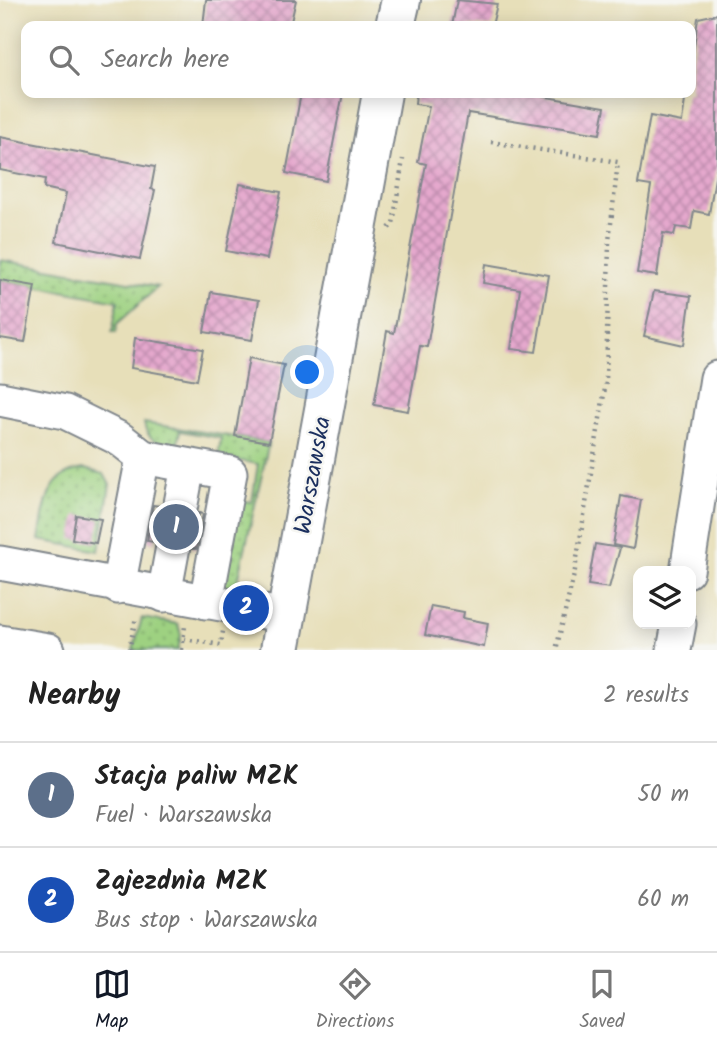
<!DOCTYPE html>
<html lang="en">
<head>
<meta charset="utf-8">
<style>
	body { margin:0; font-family:Kalam,sans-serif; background:#f2f2f2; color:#222 }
	.controls { position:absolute; right:21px; bottom:21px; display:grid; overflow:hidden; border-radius:14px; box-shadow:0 4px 18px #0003 }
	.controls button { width:63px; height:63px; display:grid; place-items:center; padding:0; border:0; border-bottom:2px solid #e0e0e0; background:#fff; color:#222; font:35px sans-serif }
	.you { position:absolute; left:308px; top:373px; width:24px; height:24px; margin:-18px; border:5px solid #fff; border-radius:50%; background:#1a73e8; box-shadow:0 0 0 10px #1a73e833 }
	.badge { display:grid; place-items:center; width:46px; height:46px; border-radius:50%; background:#111827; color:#fff; font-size:23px; font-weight:700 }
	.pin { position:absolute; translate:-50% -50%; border:4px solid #fff; box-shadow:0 2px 7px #0006 }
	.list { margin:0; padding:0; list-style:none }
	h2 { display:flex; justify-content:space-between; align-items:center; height:91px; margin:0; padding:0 28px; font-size:30px }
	h2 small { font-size:23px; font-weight:400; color:#767676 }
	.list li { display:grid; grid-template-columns:46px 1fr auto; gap:21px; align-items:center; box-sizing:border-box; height:105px; padding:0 28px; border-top:2px solid #e0e0e0 }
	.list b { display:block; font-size:26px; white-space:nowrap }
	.list p { margin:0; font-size:23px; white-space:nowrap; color:#767676 }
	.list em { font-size:23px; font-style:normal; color:#767676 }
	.icon { flex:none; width:38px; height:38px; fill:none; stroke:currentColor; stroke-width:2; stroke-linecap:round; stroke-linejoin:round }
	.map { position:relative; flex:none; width:717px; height:650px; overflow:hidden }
	.search { position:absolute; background:#fff; box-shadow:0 4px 18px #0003; left:21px; right:21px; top:21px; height:77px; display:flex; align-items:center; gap:18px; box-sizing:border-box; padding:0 24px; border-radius:14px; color:#767676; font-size:26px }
	.sheet { height:301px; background:#fff }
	nav { display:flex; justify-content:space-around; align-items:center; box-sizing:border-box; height:98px; border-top:2px solid #e0e0e0; background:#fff; font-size:19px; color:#767676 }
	nav a { display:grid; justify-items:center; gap:4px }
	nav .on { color:#111827 }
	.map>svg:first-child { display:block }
	.grass { fill:url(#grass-dots); stroke:#5c8070; stroke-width:2 }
	.building { fill:url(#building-cross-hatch) }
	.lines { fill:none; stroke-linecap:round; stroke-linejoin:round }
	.minor-casing { stroke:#81878c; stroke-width:37 }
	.major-casing { stroke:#81878c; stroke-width:42 }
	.path { stroke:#81878c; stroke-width:4.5; stroke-dasharray:2 5; stroke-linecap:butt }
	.minor { stroke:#fff; stroke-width:33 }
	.major { stroke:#fff; stroke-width:38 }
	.labels { text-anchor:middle; stroke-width:5; stroke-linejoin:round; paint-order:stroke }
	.street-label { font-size:24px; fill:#1b2f5e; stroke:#f6f6f2 }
</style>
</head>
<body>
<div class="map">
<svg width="717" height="650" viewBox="0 0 717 650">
	<defs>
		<pattern id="grass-dots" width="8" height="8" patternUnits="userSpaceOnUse" patternTransform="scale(1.75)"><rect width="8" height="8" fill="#9ed181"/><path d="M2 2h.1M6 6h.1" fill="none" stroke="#80aa6d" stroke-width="1.8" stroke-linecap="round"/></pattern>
		<pattern id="building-cross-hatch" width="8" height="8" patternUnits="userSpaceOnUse" patternTransform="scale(1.75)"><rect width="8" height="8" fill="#e5a8cd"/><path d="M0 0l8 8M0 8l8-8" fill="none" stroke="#b989aa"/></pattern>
	</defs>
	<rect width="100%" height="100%" fill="#f6f6f2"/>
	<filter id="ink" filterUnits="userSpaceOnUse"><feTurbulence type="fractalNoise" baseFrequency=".0143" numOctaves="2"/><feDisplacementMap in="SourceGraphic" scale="14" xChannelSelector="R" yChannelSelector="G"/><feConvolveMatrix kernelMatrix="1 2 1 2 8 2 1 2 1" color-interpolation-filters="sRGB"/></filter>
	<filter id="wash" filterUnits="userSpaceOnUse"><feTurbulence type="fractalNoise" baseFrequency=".00686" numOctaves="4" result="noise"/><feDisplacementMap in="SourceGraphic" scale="28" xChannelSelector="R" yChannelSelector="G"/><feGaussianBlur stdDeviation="1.57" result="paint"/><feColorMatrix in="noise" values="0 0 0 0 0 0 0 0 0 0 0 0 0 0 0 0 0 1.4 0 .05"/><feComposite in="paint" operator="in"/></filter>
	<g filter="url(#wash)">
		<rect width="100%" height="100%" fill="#e7dfb9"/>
		<g class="grass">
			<path d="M0 260 158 287 117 324 116 333 112 332 118 301 0 280Z"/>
			<path d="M144 423 269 442 235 594 221 584 233 499 252 502 258 464 218 457 221 438 180 431 176 450C161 445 146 440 144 423Z"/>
			<path d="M85 469 104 474 110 485 99 551 39 540C45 509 45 472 85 469Z"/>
			<path d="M142 618 178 624 181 635 178 650H133Z"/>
		</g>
		<g id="blocks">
			<g class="building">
				<path d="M206 0H296L290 26H203Z"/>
				<path d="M457 0 497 4 492 26H452Z"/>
				<path d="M717 14V166L709 214 694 211 691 229 676 227 674 235 663 233 657 276 637 273 651 186 638 184 650 116 682 122 686 93H691V67L698 18Z"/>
				<path d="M301 93H343L326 181 286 173Z"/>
				<path d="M416 93H523L605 107 600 134 468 113 427 347 420 346 408 411 374 405 387 331 394 333 426 164 418 162 429 106 415 104Z"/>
				<path d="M0 137 155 167 151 189 155 190 140 259 56 242 66 193 44 188 45 179 0 170Z"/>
				<path d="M240 184 281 192 267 259 226 251Z"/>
				<path d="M486 264 549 275 536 352 511 349 520 289 483 283Z"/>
				<path d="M0 280 35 286 25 342 0 338Z"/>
				<path d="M654 291 691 296 684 345 644 336Z"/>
				<path d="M211 292 259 300 252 340 204 332Z"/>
				<path d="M135 338 203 349 197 380 131 368Z"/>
				<path d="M249 358 284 365 269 442 235 436Z"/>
				<path d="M621 496 641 500 633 549 613 545Z"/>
				<path d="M153 505 161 506 154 542 147 541Z"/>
				<path d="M199 513 203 514 196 549H192Z"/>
				<path d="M76 515 101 519 96 543 72 539Z"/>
				<path d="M595 544 620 548 609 588 588 585Z"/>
				<path d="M431 606 464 612 463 618 488 623 484 647 425 635Z"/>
			</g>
		</g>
	</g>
	<g filter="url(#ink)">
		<use href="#blocks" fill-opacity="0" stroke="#81878c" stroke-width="2"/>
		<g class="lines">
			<g class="minor-casing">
				<g id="minor">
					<path d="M0 399 65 412 120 439 143 457 230 473 206 602"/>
					<path d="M0 563 286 616"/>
					<path d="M687 571 717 378"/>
					<path d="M118 587 143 457"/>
					<path d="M164 595 188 466"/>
					<path d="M0 642 48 650"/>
					<path d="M674 650 679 624"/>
				</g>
			</g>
			<g class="major-casing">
				<g id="major">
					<path d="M395 26 401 0"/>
					<path d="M280 650 382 93"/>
				</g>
			</g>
			<g class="path">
				<path d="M491 142 618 162 609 241 606 382 575 570 556 650"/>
				<path d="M389 228 393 224 403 159"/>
				<path d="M184 639 221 645 223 631"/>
				<path d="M129 650 136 617"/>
				<path d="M182 650 185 626"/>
			</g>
			<use href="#minor" class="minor"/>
			<use href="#major" class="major"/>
		</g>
	</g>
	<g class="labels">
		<g class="street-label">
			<text transform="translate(312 475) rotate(-80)" y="8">Warszawska</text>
		</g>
	</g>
</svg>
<div class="controls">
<button><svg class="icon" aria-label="layers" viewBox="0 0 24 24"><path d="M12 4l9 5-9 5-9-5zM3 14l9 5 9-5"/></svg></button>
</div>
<div class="you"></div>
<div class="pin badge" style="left:176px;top:527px;background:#5c6f8a">1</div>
<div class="pin badge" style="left:246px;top:608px;background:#1a4fb4">2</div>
<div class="search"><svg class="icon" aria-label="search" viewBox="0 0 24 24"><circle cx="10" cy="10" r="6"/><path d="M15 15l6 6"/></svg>Search here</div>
</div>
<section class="sheet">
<h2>Nearby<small>2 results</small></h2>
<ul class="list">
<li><span class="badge" style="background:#5c6f8a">1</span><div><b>Stacja paliw MZK</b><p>Fuel · Warszawska</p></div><em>50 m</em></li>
<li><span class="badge" style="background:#1a4fb4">2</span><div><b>Zajezdnia MZK</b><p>Bus stop · Warszawska</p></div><em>60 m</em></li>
</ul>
</section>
<nav>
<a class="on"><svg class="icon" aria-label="map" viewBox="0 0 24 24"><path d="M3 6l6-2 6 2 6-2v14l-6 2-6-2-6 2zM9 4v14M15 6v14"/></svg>Map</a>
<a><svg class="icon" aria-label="directions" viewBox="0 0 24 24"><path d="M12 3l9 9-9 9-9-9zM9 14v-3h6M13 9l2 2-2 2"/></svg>Directions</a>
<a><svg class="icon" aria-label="saved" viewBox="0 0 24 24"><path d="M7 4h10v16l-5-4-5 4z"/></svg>Saved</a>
</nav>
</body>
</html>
